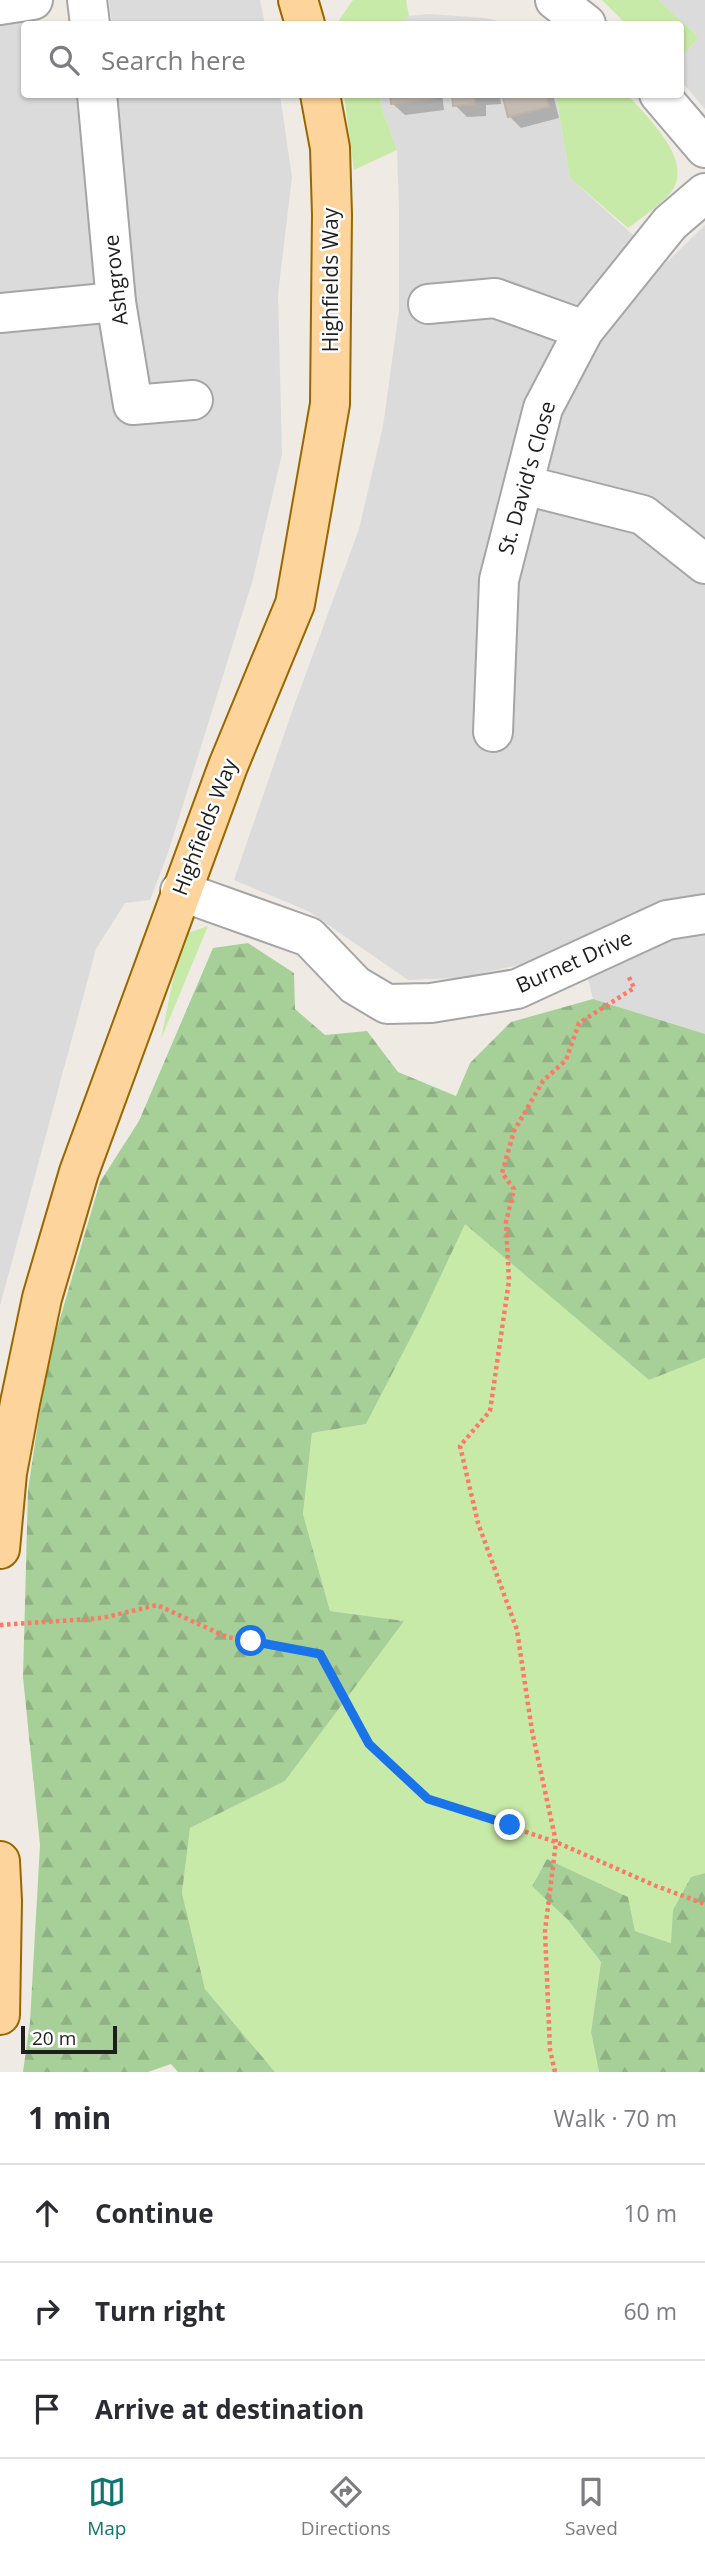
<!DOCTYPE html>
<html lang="en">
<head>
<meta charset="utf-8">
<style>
	body { margin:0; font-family:"Open Sans",sans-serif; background:#f2f2f3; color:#2b2b33 }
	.scale { position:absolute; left:21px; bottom:18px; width:96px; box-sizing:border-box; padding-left:7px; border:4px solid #1e1e1e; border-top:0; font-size:19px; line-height:24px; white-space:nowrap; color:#1e1e1e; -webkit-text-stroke:5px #fff; paint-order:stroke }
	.stop { position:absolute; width:21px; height:21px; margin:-16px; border:5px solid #1a73e8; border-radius:50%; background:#fff }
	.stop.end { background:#1a73e8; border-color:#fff; box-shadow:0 2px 7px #0008 }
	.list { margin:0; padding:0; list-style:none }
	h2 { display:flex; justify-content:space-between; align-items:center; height:91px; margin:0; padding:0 28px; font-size:30px }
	h2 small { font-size:23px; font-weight:400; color:#7c7c81 }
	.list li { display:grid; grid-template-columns:46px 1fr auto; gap:21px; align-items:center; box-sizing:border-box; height:98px; padding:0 28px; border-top:2px solid #e1e1e2 }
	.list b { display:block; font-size:26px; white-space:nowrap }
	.list em { font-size:23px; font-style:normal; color:#7c7c81 }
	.icon { flex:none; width:38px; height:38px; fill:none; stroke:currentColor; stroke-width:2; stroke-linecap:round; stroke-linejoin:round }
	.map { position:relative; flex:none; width:705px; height:2072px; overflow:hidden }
	.search { position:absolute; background:#fff; box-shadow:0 2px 5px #0004; left:21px; right:21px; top:21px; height:77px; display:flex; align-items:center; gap:18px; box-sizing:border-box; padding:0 24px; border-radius:7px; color:#7c7c81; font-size:26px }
	.sheet { height:385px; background:#fff }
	nav { display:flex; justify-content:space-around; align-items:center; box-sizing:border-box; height:98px; border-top:2px solid #e1e1e2; background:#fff; font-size:19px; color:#7c7c81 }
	nav a { display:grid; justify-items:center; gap:4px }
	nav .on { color:#0f766e }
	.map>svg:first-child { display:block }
	.residential { fill:#dcdbdb }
	.grass { fill:#c8eaa8 }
	.forest { fill:url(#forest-firs) }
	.shadow { fill:#0003 }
	.building { fill:#c4bbb3; stroke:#c1b2a6; stroke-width:2 }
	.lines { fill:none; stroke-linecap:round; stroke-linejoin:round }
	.minor-casing { stroke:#a5a5a5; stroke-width:42 }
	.major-casing { stroke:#986700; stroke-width:42 }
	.path { stroke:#fc7968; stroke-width:4.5; stroke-dasharray:3.5 3.5; stroke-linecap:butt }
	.minor { stroke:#fff; stroke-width:38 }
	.major { stroke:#fdd49b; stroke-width:38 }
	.route { stroke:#1a73e8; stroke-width:9 }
	.labels { text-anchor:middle; stroke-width:5; stroke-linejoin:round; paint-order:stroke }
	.street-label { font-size:21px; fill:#1e1e1e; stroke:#fff }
</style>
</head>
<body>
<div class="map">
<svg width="705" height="2072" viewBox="0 0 705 2072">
	<defs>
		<pattern id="forest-firs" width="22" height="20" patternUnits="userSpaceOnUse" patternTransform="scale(1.75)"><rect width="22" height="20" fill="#a7cf98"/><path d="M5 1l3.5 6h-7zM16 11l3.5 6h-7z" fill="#8fb183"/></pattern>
	</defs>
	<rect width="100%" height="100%" fill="#efebe4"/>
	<g class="residential">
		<path d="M0 0H26L29 22 47 24H24V94L280 95 292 177 278 294 282 454 253 579 168 853 150 900 125 903 96 949 0 1306Z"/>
		<path d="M109 0H260L265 24H112Z"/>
		<path d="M658 0H705V109L681 81V57L699 37Z"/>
		<path d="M428 14 485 18 511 24H397L409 16Z"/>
		<path d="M380 95H556L570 178 665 264 705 225V1034L593 999 581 951 460 978 408 980 308 911 234 880 290 717 359 529 383 426 399 310V209L397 150 381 106Z"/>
	</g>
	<g class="grass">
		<path d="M353 0H406L409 16 397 24H339V20Z"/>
		<path d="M602 0H658L699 37 681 57 680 24H626Z"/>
		<path d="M344 95H380L381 106 397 150 354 170Z"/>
		<path d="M556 95H628C646 116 691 157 674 188 669 198 638 221 628 228L570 178Z"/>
		<path d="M208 926 161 1039 180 945 188 933Z"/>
		<path d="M465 1223 649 1380 705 1358V1873L691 1877 672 1943 635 1931 628 1897 547 1859 532 1885 568 1920 601 1962 591 2032 599 2072H275L205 1989 182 1893 190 1828 285 1781 403 1621 330 1611 303 1514 312 1433 366 1424 421 1318Z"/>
	</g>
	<g class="forest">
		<path d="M248 943 294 973 295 1009 325 1035 367 1031 398 1072 456 1096 470 1063 511 1022 593 999 705 1034V1358L649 1380 465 1224 421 1318 366 1424 312 1433 303 1514 330 1611 404 1621 285 1781 190 1828 182 1893 205 1989 275 2072H178L171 2064 148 2072H23L30 2022 40 1845 23 1677 28 1490 47 1363 100 1182 139 1121 213 948Z"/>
		<path d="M547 1859 628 1897 635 1931 671 1943 673 1910 691 1877 705 1873V2072H599L591 2032 601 1962 568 1920 532 1886Z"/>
	</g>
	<g class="shadow">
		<path d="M392 94H442L444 110 405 115 393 104Z"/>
		<path d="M454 94H500L501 104 486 105V116L467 117 455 105Z"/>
		<path d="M504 94H553L559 118 521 128 509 116Z"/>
	</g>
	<g class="building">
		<path d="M390 94H433L434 99 391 104Z"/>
		<path d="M452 94H475V104L453 106Z"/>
		<path d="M502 94H546L549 107 508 117Z"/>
	</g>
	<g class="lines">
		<g class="minor-casing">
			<g id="minor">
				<path d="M87 0 90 24"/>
				<path d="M555 0 586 24"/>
				<path d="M0 5 33 0"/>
				<path d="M97 94 116 302 133 405 193 400"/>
				<path d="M659 94 705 148"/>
				<path d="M428 304 495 298 584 330"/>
				<path d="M0 313 116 302"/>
				<path d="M524 485 643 515 705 564"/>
				<path d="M493 732 499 580 543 408 584 330 670 223 705 193"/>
				<path d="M180 891 309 937 355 985 387 1004 431 1003 517 989 667 920 705 914"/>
			</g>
		</g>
		<g class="major-casing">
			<g id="major">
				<path d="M298 0 305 24"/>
				<path d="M0 1549 7 1473 20 1403 42 1298 79 1172 228 766 295 604 330 404 332 215 330 148 320 94"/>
				<path d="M0 1861 2 1901 0 2015"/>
			</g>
		</g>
		<g class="path">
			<path d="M0 1625 102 1618 157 1605 227 1637 320 1654 369 1744 427 1799 556 1842 656 1886 705 1904"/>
			<path d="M555 2072 550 2050 545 1931 556 1842 532 1731 517 1630 478 1523 460 1446 490 1411 509 1281 506 1222 514 1189 502 1173 514 1131 543 1081 566 1060 579 1023 634 988 629 977"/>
		</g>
		<use href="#minor" class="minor"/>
		<use href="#major" class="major"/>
	</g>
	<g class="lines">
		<path class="route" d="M251 1641 320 1654 369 1744 428 1799 510 1825"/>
	</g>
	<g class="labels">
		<g class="street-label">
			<text transform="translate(116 280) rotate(-96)" y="7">Ashgrove</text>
			<text transform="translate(331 280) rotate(-90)" y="7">Highfields Way</text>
			<text transform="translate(527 478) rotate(-74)" y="7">St. David's Close</text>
			<text transform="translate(205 827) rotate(-69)" y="7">Highfields Way</text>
			<text transform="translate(574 962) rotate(-24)" y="7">Burnet Drive</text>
		</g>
	</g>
</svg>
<div class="scale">20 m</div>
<div class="stop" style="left:251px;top:1641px"></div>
<div class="stop end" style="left:510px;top:1825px"></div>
<div class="search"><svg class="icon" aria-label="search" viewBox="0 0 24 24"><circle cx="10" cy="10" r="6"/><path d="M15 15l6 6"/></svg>Search here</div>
</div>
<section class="sheet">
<h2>1 min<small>Walk · 70 m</small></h2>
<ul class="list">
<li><svg class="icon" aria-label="ahead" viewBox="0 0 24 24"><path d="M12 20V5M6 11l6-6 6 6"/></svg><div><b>Continue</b></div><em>10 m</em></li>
<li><svg class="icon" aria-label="right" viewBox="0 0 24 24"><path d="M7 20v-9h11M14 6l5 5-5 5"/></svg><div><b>Turn right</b></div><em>60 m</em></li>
<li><svg class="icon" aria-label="arrive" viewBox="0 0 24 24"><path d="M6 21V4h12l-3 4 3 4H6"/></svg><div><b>Arrive at destination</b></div></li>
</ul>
</section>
<nav>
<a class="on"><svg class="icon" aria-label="map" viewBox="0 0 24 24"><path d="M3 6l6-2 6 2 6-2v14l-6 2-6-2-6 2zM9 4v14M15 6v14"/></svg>Map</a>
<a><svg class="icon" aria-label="directions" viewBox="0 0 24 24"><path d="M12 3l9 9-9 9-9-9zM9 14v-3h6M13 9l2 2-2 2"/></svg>Directions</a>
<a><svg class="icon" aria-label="saved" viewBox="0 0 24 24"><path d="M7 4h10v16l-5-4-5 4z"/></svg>Saved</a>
</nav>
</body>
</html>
